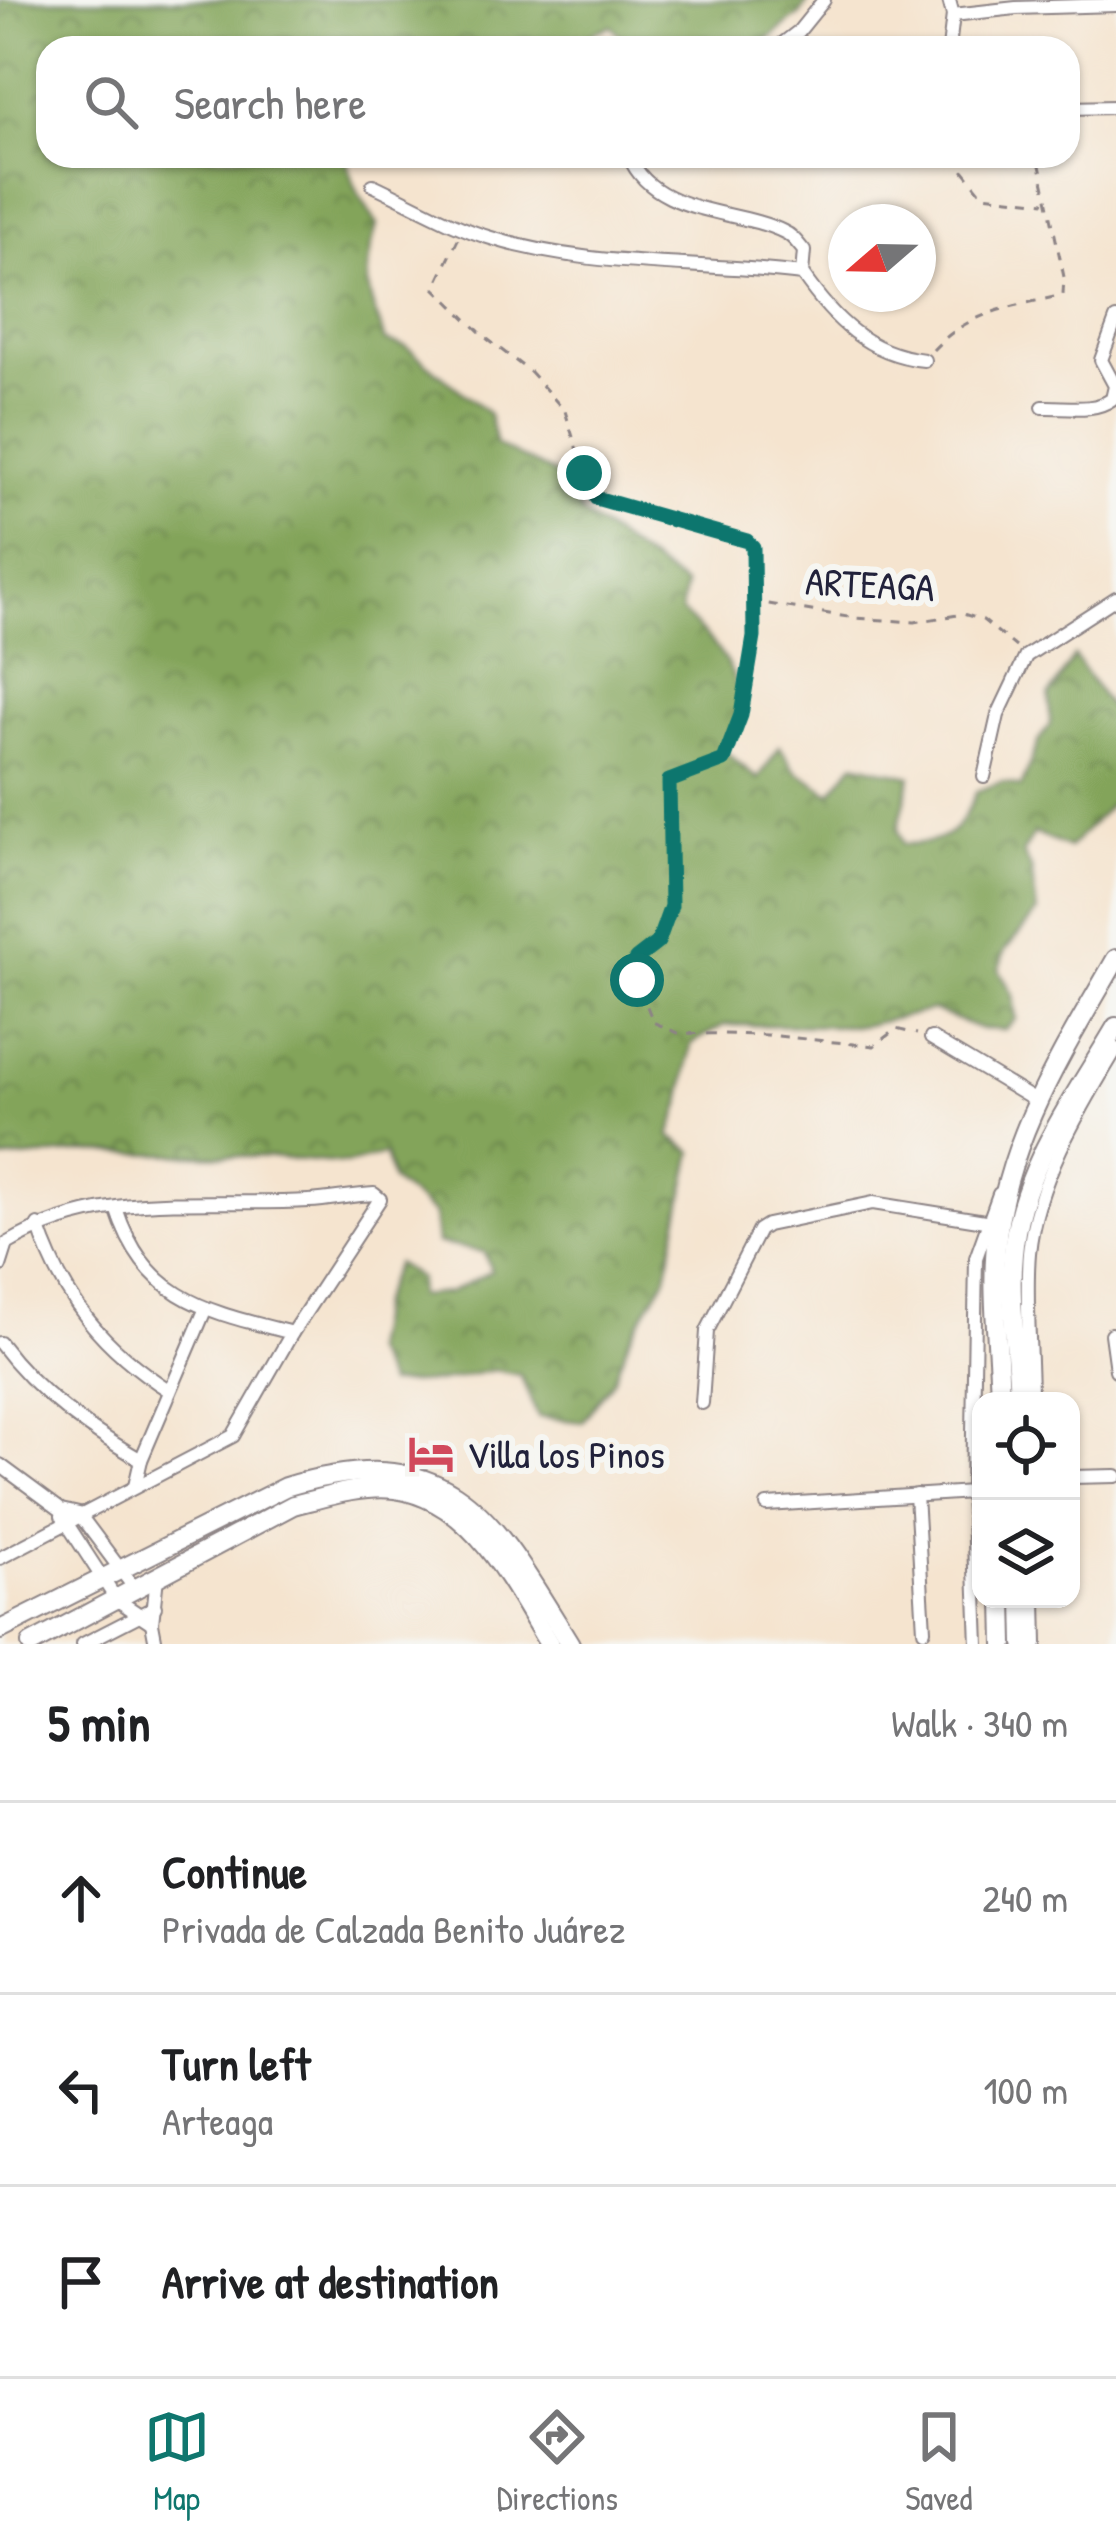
<!DOCTYPE html>
<html lang="en">
<head>
<meta charset="utf-8">
<style>
	body { margin:0; font-family:"Patrick Hand",sans-serif; background:#f2f2f2; color:#202124 }
	.controls { position:absolute; right:36px; bottom:36px; display:grid; overflow:hidden; border-radius:24px; box-shadow:0 3px 9px #0004 }
	.controls button { width:108px; height:108px; display:grid; place-items:center; padding:0; border:0; border-bottom:3px solid #e0e0e0; background:#fff; color:#202124; font:60px sans-serif }
	.compass { position:absolute; left:828px; top:204px; width:108px; height:108px; border-radius:50%; background:#fff; box-shadow:0 3px 9px #0004; rotate:250deg }
	.stop { position:absolute; width:36px; height:36px; margin:-27px; border:9px solid #0f766e; border-radius:50%; background:#fff }
	.stop.end { background:#0f766e; border-color:#fff; box-shadow:0 3px 12px #0008 }
	.list { margin:0; padding:0; list-style:none }
	h2 { display:flex; justify-content:space-between; align-items:center; height:156px; margin:0; padding:0 48px; font-size:51px }
	h2 small { font-size:39px; font-weight:400; color:#757577 }
	.list li { display:grid; grid-template-columns:78px 1fr auto; gap:36px; align-items:center; box-sizing:border-box; height:192px; padding:0 48px; border-top:3px solid #e0e0e0 }
	.list b { display:block; font-size:45px; white-space:nowrap }
	.list p { margin:0; font-size:39px; white-space:nowrap; color:#757577 }
	.list em { font-size:39px; font-style:normal; color:#757577 }
	.icon { flex:none; width:66px; height:66px; fill:none; stroke:currentColor; stroke-width:2; stroke-linecap:round; stroke-linejoin:round }
	.map { position:relative; flex:none; width:1116px; height:1644px; overflow:hidden }
	.search { position:absolute; background:#fff; box-shadow:0 3px 9px #0004; left:36px; right:36px; top:36px; height:132px; display:flex; align-items:center; gap:30px; box-sizing:border-box; padding:0 42px; border-radius:36px; color:#757577; font-size:45px }
	.sheet { height:732px; background:#fff }
	nav { display:flex; justify-content:space-around; align-items:center; box-sizing:border-box; height:168px; border-top:3px solid #e0e0e0; background:#fff; font-size:33px; color:#757577 }
	nav a { display:grid; justify-items:center; gap:6px }
	nav .on { color:#0f766e }
	.map>svg:first-child { display:block }
	.forest { fill:url(#forest-crowns); stroke:#52634a; stroke-width:3 }
	.lines { fill:none; stroke-linecap:round; stroke-linejoin:round }
	.minor-casing { stroke:#8c8385; stroke-width:16 }
	.primary-casing { stroke:#8c8385; stroke-width:22 }
	.path { stroke:#8c8385; stroke-width:3; stroke-dasharray:9 9; stroke-linecap:butt }
	.minor { stroke:#fff; stroke-width:12 }
	.primary { stroke:#fff; stroke-width:18 }
	.route { stroke:#0f766e; stroke-width:15 }
	.labels { text-anchor:middle; stroke-width:12; stroke-linejoin:round; paint-order:stroke }
	.street-label { font-size:39px; fill:#22223b; stroke:#f6f6f2 }
	.poi-label { font-size:39px; fill:#22223b; stroke:#f6f6f2; text-anchor:start }
</style>
</head>
<body>
<div class="map">
<svg width="1116" height="1644" viewBox="0 0 1116 1644">
	<defs>
		<pattern id="forest-crowns" width="20" height="18" patternUnits="userSpaceOnUse" patternTransform="scale(3)"><rect width="20" height="18" fill="#83a45a"/><path d="M2 6a3 3 0 1 1 6 0M12 15a3 3 0 1 1 6 0" fill="none" stroke="#6b854c"/></pattern>
	</defs>
	<rect width="100%" height="100%" fill="#f6f6f2"/>
	<filter id="ink" filterUnits="userSpaceOnUse"><feTurbulence type="fractalNoise" baseFrequency=".00833" numOctaves="2"/><feDisplacementMap in="SourceGraphic" scale="24" xChannelSelector="R" yChannelSelector="G"/><feConvolveMatrix kernelMatrix="1 2 1 2 8 2 1 2 1" color-interpolation-filters="sRGB"/></filter>
	<filter id="wash" filterUnits="userSpaceOnUse"><feTurbulence type="fractalNoise" baseFrequency=".004" numOctaves="4" result="noise"/><feDisplacementMap in="SourceGraphic" scale="48" xChannelSelector="R" yChannelSelector="G"/><feGaussianBlur stdDeviation="2.7" result="paint"/><feColorMatrix in="noise" values="0 0 0 0 0 0 0 0 0 0 0 0 0 0 0 0 0 1.4 0 .05"/><feComposite in="paint" operator="in"/></filter>
	<g filter="url(#wash)">
		<rect width="100%" height="100%" fill="#f5e4cf"/>
		<path class="forest" d="M0 0H809L800 14 757 48H632L611 26 592 33 594 48H48V156H345L357 191 377 224C362 280 365 288 386 341L407 347 489 414 496 445 561 477 582 514 685 586 681 612C707 635 745 673 738 712 736 724 727 738 722 749L758 779 780 747 795 770 831 793 854 763 911 776 898 829 903 844C950 844 958 832 977 791L1002 782 1021 787 1039 740 1050 725 1049 696 1074 656 1112 711 1116 710V799L1069 848 1034 833 1023 853 1031 868 1037 913 1005 950 999 969 1013 995 1016 1019 1004 1030 981 1029 932 1010 862 1026 724 1025 691 1044 681 1105 670 1136 693 1152 666 1277 629 1339 613 1380 582 1422 538 1417 520 1375 494 1370 437 1382 388 1384 370 1350 379 1304 396 1263 419 1279 417 1296 448 1293 491 1271 484 1252 437 1243 434 1214 392 1181 385 1154 348 1164 269 1157 85 1152 0 1160Z"/>
	</g>
	<g filter="url(#ink)">
		<g class="lines">
			<g class="minor-casing">
				<g id="minor">
					<path d="M949 0 953 15 949 48"/>
					<path d="M953 15 1016 8 1116 5"/>
					<path d="M777 48 799 31 824 0"/>
					<path d="M1068 108 1116 107"/>
					<path d="M629 156C654 216 736 208 784 232 792 235 798 244 804 251L802 274"/>
					<path d="M373 185C412 203 450 226 491 238 591 269 699 261 802 274 833 319 868 354 924 360"/>
					<path d="M1043 407C1065 406 1093 413 1112 399L1115 386 1101 360 1116 319"/>
					<path d="M984 777 998 715 1026 656 1116 598"/>
					<path d="M931 1038 1036 1101"/>
					<path d="M116 1208C146 1301 207 1311 292 1333"/>
					<path d="M38 1225C63 1300 104 1349 170 1391"/>
					<path d="M0 1266 7 1244C102 1187 206 1207 309 1201 331 1200 352 1195 374 1194L380 1199 292 1333 233 1436 0 1558"/>
					<path d="M1111 1334 1116 1370"/>
					<path d="M0 1343C38 1394 87 1428 141 1460"/>
					<path d="M1031 1401C1031 1352 1025 1301 1029 1253 1036 1181 1080 1109 1116 1049"/>
					<path d="M702 1403 707 1331 759 1230 767 1225 873 1203 991 1222"/>
					<path d="M0 1465 61 1510 79 1514 135 1589"/>
					<path d="M1071 1477 1116 1476"/>
					<path d="M135 1486 141 1460 205 1310"/>
					<path d="M916 1495 924 1630"/>
					<path d="M767 1505 972 1492"/>
					<path d="M62 1516 116 1599 152 1623"/>
					<path d="M1035 1599 1036 1644"/>
					<path d="M83 1644 155 1607"/>
					<path d="M156 1644 152 1623 157 1577"/>
					<path d="M978 1644 972 1492 976 1258 999 1194"/>
				</g>
			</g>
			<g class="primary-casing">
				<g id="primary">
					<path d="M1000 1401C999 1349 991 1296 996 1245 1006 1138 1065 1049 1116 959"/>
					<path d="M1019 1401C1018 1352 1008 1301 1013 1253 1020 1170 1075 1097 1116 1027"/>
					<path d="M1003 1599 1004 1644"/>
					<path d="M1023 1599 1024 1644"/>
					<path d="M0 1630 285 1487C452 1437 491 1516 570 1644"/>
					<path d="M31 1644 293 1505C325 1497 362 1485 395 1489 473 1500 512 1583 549 1644"/>
				</g>
			</g>
			<g class="path">
				<path d="M952 156 983 195 1045 202"/>
				<path d="M458 239 435 288 486 338 530 372 565 411 584 473 596 498 747 541 753 547 754 637 741 715 724 760 669 781 671 906 658 942 636 959 637 980 653 1022 678 1033 767 1035 874 1046 896 1029 917 1034"/>
				<path d="M933 350C970 310 1013 307 1063 295L1064 277 1038 156"/>
				<path d="M751 601 854 618 915 622 963 614 983 620 1016 647"/>
			</g>
			<use href="#minor" class="minor"/>
			<use href="#primary" class="primary"/>
		</g>
	</g>
	<g class="lines" filter="url(#ink)">
		<path class="route" d="M584 473 596 498 747 541 753 547 754 637 741 715 724 760 669 781 671 906 658 942 636 959 637 980"/>
	</g>
	<defs>
		<g id="hotel-bare" transform="scale(3.6)"><path d="M-6-4.5h1.5V1H6V5H4.5V3h-9V5H-6ZM-4 0a1.8 1.8 0 1 1 3.6 0ZM.5 0V-2.5h3Q6-2.5 6 0Z" fill="#d1495b" stroke="#f6f6f2" stroke-width="2.5" paint-order="stroke"/></g>
	</defs>
	<g fill-rule="evenodd">
		<use href="#hotel-bare" x="431" y="1454"/>
	</g>
	<g class="labels">
		<g class="street-label">
			<text transform="translate(870 584) rotate(3)" y="14">ARTEAGA</text>
		</g>
		<g class="poi-label">
			<text x="467" y="1468">Villa los Pinos</text>
		</g>
	</g>
</svg>
<div class="controls">
<button><svg class="icon" aria-label="locate" viewBox="0 0 24 24"><circle cx="12" cy="12" r="6"/><path d="M12 2v4M12 18v4M2 12h4M18 12h4"/></svg></button>
<button><svg class="icon" aria-label="layers" viewBox="0 0 24 24"><path d="M12 4l9 5-9 5-9-5zM3 14l9 5 9-5"/></svg></button>
</div>
<svg class="compass" viewBox="-18 -18 36 36"><path d="M0-13l5 13h-10z" fill="#e53935"/><path d="M0 13l5-13h-10z" fill="#757577"/></svg>
<div class="stop" style="left:637px;top:980px"></div>
<div class="stop end" style="left:584px;top:473px"></div>
<div class="search"><svg class="icon" aria-label="search" viewBox="0 0 24 24"><circle cx="10" cy="10" r="6"/><path d="M15 15l6 6"/></svg>Search here</div>
</div>
<section class="sheet">
<h2>5 min<small>Walk · 340 m</small></h2>
<ul class="list">
<li><svg class="icon" aria-label="ahead" viewBox="0 0 24 24"><path d="M12 20V5M6 11l6-6 6 6"/></svg><div><b>Continue</b><p>Privada de Calzada Benito Juárez</p></div><em>240 m</em></li>
<li><svg class="icon" aria-label="left" viewBox="0 0 24 24"><path d="M17 20v-9H6M10 6l-5 5 5 5"/></svg><div><b>Turn left</b><p>Arteaga</p></div><em>100 m</em></li>
<li><svg class="icon" aria-label="arrive" viewBox="0 0 24 24"><path d="M6 21V4h12l-3 4 3 4H6"/></svg><div><b>Arrive at destination</b></div></li>
</ul>
</section>
<nav>
<a class="on"><svg class="icon" aria-label="map" viewBox="0 0 24 24"><path d="M3 6l6-2 6 2 6-2v14l-6 2-6-2-6 2zM9 4v14M15 6v14"/></svg>Map</a>
<a><svg class="icon" aria-label="directions" viewBox="0 0 24 24"><path d="M12 3l9 9-9 9-9-9zM9 14v-3h6M13 9l2 2-2 2"/></svg>Directions</a>
<a><svg class="icon" aria-label="saved" viewBox="0 0 24 24"><path d="M7 4h10v16l-5-4-5 4z"/></svg>Saved</a>
</nav>
</body>
</html>
